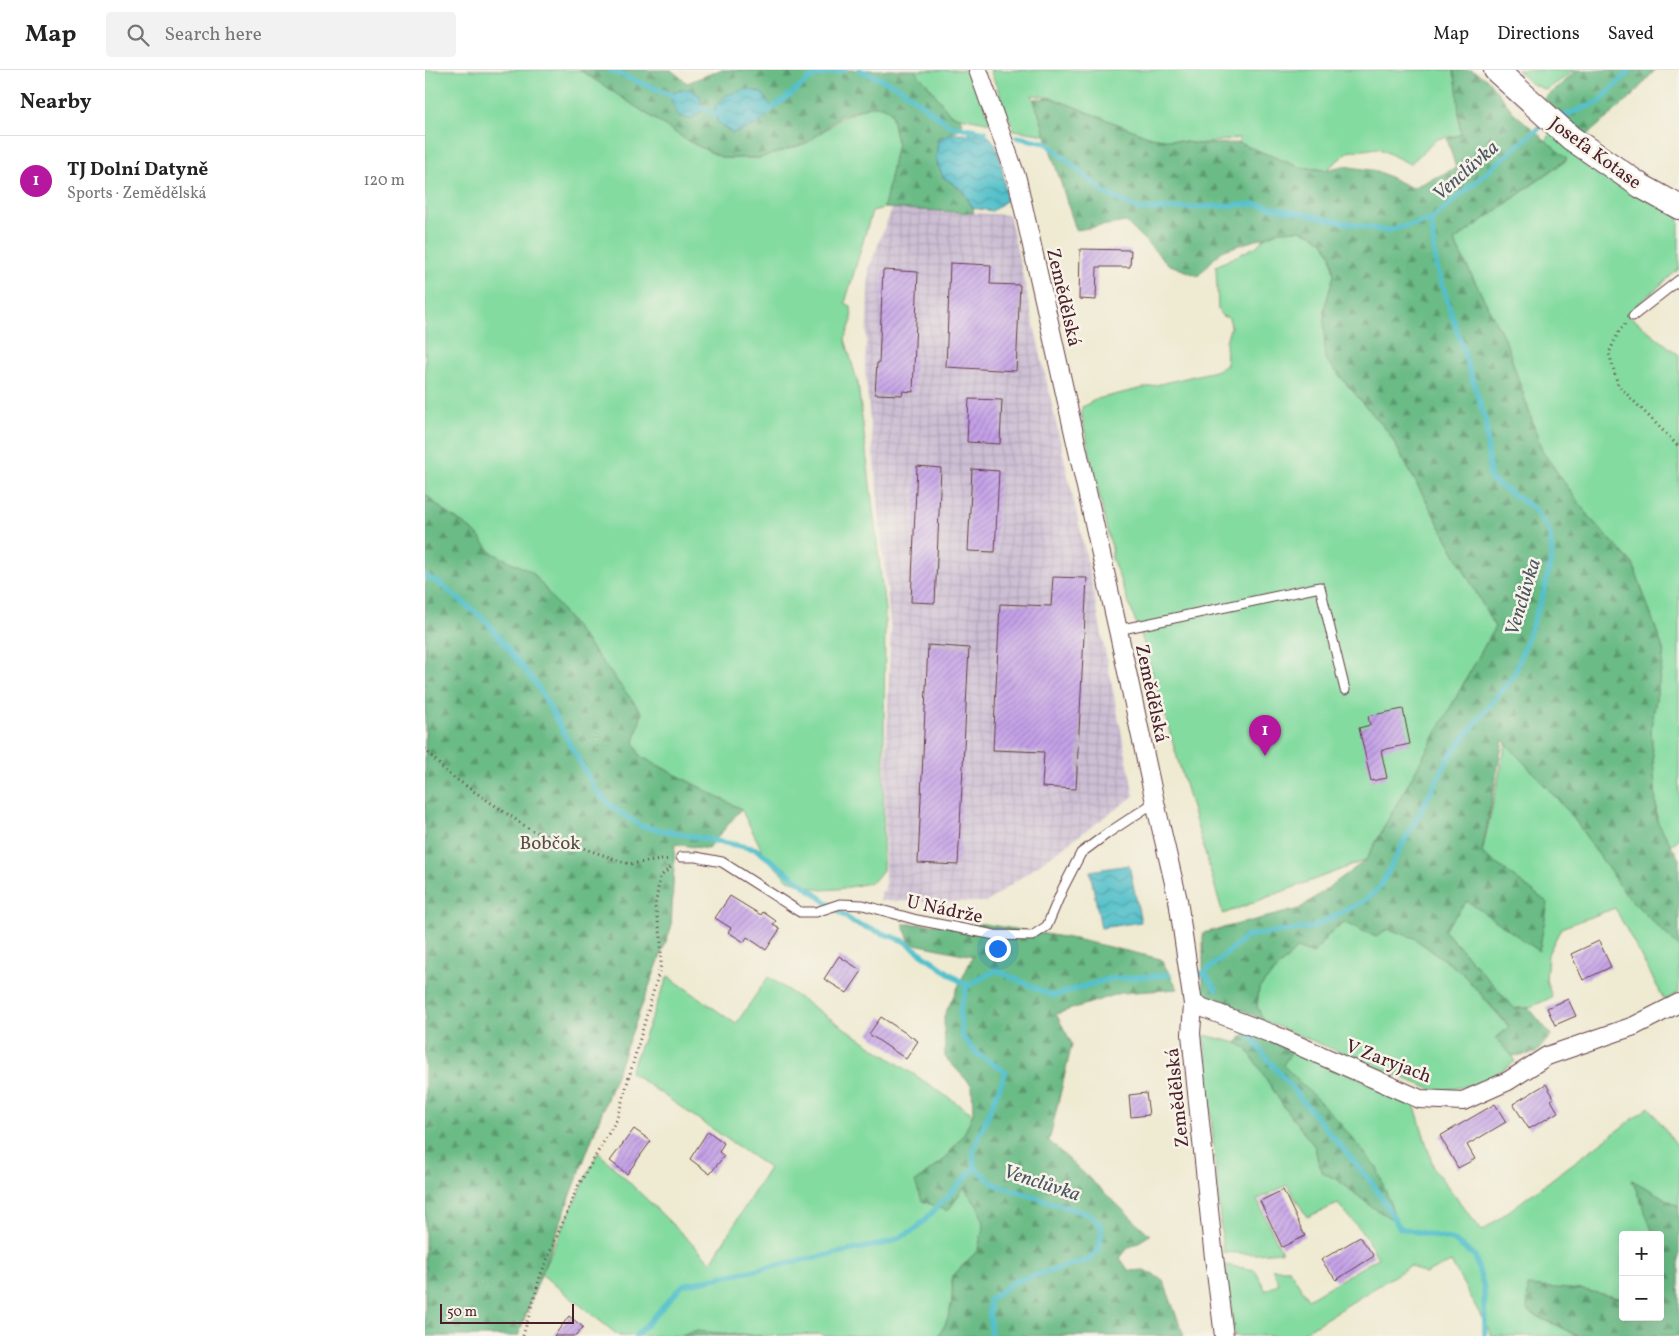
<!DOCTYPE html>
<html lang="en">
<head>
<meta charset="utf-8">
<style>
	body { margin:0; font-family:Vollkorn,serif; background:#f2f2f2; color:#222 }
	.controls { position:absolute; right:15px; bottom:15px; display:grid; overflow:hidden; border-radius:5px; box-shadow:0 5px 20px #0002 }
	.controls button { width:45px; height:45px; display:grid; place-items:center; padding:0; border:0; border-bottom:1px solid #e0e0e0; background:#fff; color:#222; font:25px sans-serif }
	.scale { position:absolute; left:15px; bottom:12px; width:134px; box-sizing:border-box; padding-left:5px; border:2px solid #4a1f2b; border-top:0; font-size:14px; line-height:18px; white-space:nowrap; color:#4a1f2b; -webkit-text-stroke:4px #f7f3e8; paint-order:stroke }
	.you { position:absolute; left:572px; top:878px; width:18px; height:18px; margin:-12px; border:4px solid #fff; border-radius:50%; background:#1a73e8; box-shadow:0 0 0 8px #1a73e833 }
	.badge { display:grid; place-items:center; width:32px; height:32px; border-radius:50%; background:#b5179e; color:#fff; font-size:16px; font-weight:700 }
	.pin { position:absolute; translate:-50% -41px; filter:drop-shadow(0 1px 2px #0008) }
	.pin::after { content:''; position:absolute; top:26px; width:18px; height:15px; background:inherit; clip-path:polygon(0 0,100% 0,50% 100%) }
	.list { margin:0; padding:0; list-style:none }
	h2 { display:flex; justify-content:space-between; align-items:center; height:65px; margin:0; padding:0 20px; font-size:21px }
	h2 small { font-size:16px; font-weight:400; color:#767676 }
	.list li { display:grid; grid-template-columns:32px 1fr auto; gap:15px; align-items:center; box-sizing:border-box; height:90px; padding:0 20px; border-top:1px solid #e0e0e0 }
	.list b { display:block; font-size:19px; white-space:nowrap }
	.list p { margin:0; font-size:16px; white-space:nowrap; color:#767676 }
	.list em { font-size:16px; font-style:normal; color:#767676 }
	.icon { flex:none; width:28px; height:28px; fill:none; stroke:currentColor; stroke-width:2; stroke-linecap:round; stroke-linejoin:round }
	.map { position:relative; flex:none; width:1254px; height:1266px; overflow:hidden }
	header { display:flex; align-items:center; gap:30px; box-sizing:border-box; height:70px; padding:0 25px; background:#fff; border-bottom:1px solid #e0e0e0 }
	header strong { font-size:24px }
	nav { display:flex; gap:28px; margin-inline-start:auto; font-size:18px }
	.search { width:350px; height:45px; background:#f2f2f2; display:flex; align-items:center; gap:12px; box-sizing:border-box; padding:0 18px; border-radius:5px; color:#767676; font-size:19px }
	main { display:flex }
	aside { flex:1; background:#fff }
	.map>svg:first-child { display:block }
	.industrial { fill:url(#industrial-grid) }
	.grass { fill:#84dba0; stroke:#677d66 }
	.forest { fill:url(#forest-firs); stroke:#5a6d58 }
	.water { fill:url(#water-waves); stroke:#4e707a }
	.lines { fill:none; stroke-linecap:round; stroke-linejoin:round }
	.stream { stroke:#52c0ca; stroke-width:5.5 }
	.building { fill:url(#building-hatch) }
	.lane-casing { stroke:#633d44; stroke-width:11 }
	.street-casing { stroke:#633d44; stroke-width:20 }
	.secondary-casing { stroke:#633d44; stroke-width:26 }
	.path { stroke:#633d44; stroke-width:3; stroke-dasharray:1 4; stroke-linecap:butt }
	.lane { stroke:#fff; stroke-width:9 }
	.street { stroke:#fff; stroke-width:18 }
	.secondary { stroke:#fff; stroke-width:24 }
	.labels { text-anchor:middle; stroke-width:5; stroke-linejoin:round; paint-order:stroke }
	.street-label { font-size:19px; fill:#4a1f2b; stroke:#f7f3e8 }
	.park-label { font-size:19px; fill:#584e48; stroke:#f7f3e8 }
	.water-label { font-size:20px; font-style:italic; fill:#4d5763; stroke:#f7f3e8 }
</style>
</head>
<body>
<header>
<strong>Map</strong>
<div class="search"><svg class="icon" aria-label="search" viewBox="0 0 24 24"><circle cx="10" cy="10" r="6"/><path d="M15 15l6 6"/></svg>Search here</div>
<nav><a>Map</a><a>Directions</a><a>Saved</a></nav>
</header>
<main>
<aside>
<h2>Nearby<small></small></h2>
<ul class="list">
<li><span class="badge">1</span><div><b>TJ Dolní Datyně</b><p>Sports · Zemědělská</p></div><em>120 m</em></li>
</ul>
</aside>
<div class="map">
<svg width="1254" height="1266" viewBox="0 0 1254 1266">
	<defs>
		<pattern id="industrial-grid" width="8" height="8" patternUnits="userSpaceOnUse" patternTransform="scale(1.25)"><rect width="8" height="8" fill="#ccbed4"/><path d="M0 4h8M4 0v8" fill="none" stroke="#b1a3b6"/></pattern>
		<pattern id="forest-firs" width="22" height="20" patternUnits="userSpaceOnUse" patternTransform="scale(1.25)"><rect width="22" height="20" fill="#6bbb86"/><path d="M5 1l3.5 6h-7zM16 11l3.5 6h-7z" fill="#5a976e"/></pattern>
		<pattern id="water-waves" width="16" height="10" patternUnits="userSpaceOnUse" patternTransform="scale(1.25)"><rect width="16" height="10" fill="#52c0ca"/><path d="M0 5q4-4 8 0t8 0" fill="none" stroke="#469ba4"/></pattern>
		<pattern id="building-hatch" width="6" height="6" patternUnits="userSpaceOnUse" patternTransform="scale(1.25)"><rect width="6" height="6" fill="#c4a1e8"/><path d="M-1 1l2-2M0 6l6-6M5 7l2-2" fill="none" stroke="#a183bc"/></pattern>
	</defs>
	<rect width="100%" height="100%" fill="#f7f3e8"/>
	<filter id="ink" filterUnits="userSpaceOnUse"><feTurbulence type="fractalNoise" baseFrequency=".02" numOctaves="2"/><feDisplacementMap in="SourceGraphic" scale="10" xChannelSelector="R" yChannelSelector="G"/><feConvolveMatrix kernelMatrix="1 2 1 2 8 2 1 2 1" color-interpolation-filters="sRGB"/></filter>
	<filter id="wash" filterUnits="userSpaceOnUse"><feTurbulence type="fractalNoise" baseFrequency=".0096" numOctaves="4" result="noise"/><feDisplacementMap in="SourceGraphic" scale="20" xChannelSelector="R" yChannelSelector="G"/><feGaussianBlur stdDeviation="1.12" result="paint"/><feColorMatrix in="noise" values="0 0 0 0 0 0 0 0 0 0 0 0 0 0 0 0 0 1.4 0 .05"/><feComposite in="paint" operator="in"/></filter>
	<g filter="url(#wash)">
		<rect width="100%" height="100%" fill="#efead2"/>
		<path class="industrial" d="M467 138 584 145 661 485 709 726 562 832 455 831 456 822 460 820V707L466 561 440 300 444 198Z"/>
		<g class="grass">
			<path d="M0 0H155L263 71 298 88H335L382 73 418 47 444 36H458L466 42 472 73 459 138 447 141 420 233 426 236 427 250 420 269 433 314 460 540 458 800 449 811 440 814 413 819 396 820 363 810 340 786 316 739 215 686 209 672 217 643 107 502 67 483 50 462 18 440 0 424Z"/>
			<path d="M489 0H546L566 53 525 45 500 11Z"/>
			<path d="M565 0H1028C1035 20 1032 42 1036 65L1012 69 985 94 953 78 923 82 901 100 874 97 814 73V68L774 74 725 67 627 28 607 25 621 65 589 60Z"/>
			<path d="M1092 0H1151L1121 20 1105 13Z"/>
			<path d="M1126 62 1254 141V199L1202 244 1254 285V769L1246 775 1232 751 1226 658 1239 582 1208 494 1163 446 1117 381 1081 272 1029 171 1142 90 1121 71Z"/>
			<path d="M876 160 887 164 899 173 906 185 909 205 899 240 900 289 964 363 1070 557 941 790 798 844 719 574 687 488V477L683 465 657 348V337L672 329 790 301 802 295 801 271 806 256 804 248 797 246 793 240 791 196 832 176 839 168 854 161Z"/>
			<path d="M1081 673 1145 743 1202 826 1254 877V922L1240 931 1190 838 1136 858 1123 884 1121 910 1127 927 1104 938H1089L1019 860 1042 831 1114 880 1123 833 1057 783Z"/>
			<path d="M919 852 951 867 964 859 989 868 1036 902 1084 957 1071 968 1086 983 1090 992 1056 1013 1013 1022 839 951 832 938 834 918 872 878 888 884 904 864Z"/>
			<path d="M243 906 311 954 343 907 548 1044 539 1064 519 1090 490 1112 539 1118 553 1137 559 1153 553 1180 527 1207C528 1230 527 1247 513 1266H399L395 1264 336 1266 269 1261 257 1266H194L116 1204 173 1082 286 1192 344 1098 205 1002Z"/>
			<path d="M779 965 812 973 822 979 859 1037 890 1077 893 1091 898 1103 913 1110 947 1137 909 1046 858 995 869 978 989 1033 1009 1099 1057 1161 1224 1037 1254 1078V1136L1208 1111 1229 1165H1198V1229L1159 1220 1102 1241 1153 1266H1067L1026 1192 1000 1204 985 1196 873 1266H809L800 1195 830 1200 841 1221 854 1213 847 1199H864L883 1229 953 1188 939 1164 913 1134 882 1147 862 1115 832 1130 857 1182 830 1184 798 1182Z"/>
		</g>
		<g class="forest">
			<path d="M155 0H246L262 13 295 0H489L500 11 525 44 535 47 538 57 513 70 518 107C532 117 545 126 549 143L459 138 472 73 466 42 458 36H444L416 46 382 73 335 88H298L263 71Z"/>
			<path d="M1028 0H1046L1062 9 1088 42 1142 89 1029 171 1081 272 1117 381 1163 446 1208 494 1239 582 1226 658 1232 751 1254 789V877L1202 826 1145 743 1078 670 1057 783 1123 833 1114 881 1042 831 1019 860 1089 938H1104L1126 965 1111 983 1087 986 1071 969 1084 956 1036 902 989 868 964 859 951 867 919 852 904 864 888 884 872 878 834 918 832 936 839 951 821 942 778 926V863L874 839 941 790 1070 557 964 363 900 289 899 240 909 205 906 185 899 173 887 164 876 160 854 161 840 167 796 181 773 206 743 194 701 152 651 160 609 29 627 28 725 67 774 74 814 73 874 97 901 100 918 96 952 101 987 118 1031 98 1022 69 1036 64C1032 43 1035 20 1028 0Z"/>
			<path d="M1153 0H1230L1206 27 1161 66 1118 29Z"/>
			<path d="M0 424 18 440 50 462 67 483 107 502 217 643 209 672 215 686 316 739 283 779 250 774 246 858 93 1266H0Z"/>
			<path d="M478 854H559L650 869 736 889 753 919 696 923 631 944 647 974 624 1071 725 1165 702 1179 695 1188 704 1201 719 1200 738 1210 759 1266H513C527 1247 528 1230 527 1207L553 1180 559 1153 553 1137 539 1118 523 1141 497 1131 490 1112 519 1090 539 1064 548 1044 547 1016 520 987 519 946 548 886 485 873Z"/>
			<path d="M819 964 844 967 869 978 858 995 909 1046 952 1098 972 1152 947 1137 913 1110 898 1103 893 1091 890 1077 859 1037 822 979 812 973Z"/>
			<path d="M1207 1110 1254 1136V1266H1153L1102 1241 1103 1216 1159 1220 1198 1229V1247H1235V1194L1238 1189 1235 1181V1165H1229Z"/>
			<path d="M269 1261 336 1266H257Z"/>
		</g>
		<g class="water">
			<path d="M265 19 275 26 277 41 266 49 254 47 246 30 249 21Z"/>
			<path d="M323 19 337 23 347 37C339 55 324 58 307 63L292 52 290 37 302 25Z"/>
			<path d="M525 63C535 64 553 62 561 65 576 70 580 117 581 131L567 141 548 138 537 120 518 107 511 90 513 70Z"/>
			<path d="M704 795 716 852 676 858 665 801Z"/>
		</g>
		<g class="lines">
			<g class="stream">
				<path d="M184 0 254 28"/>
				<path d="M434 0 474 17 524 55 560 62"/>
				<path d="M269 35 291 44H298"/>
				<path d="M341 43 389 6 419 0"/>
				<path d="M1138 46 1174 32 1205 0"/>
				<path d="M592 67 622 73 681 124 716 140 831 134 960 161 1006 150"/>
				<path d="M0 506 14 513 61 551 114 618 170 719 187 737 216 756 331 779 429 853 479 871 542 916"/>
				<path d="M779 903 791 919"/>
				<path d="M774 904 779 903 822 866 888 857 939 831 955 817 1026 684 1089 605 1119 522 1127 486 1125 462 1108 438 1065 409 1061 352 1011 195 1006 150 1115 57"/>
				<path d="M824 964 840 986 947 1113 975 1158 1028 1170 1050 1186 1059 1218 1060 1266"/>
				<path d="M211 1266 258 1215 466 1172 491 1159 550 1098"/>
				<path d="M566 1266 564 1230 590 1211 664 1190 674 1179 677 1157 665 1145 569 1114 550 1098 548 1081 581 1002 551 983 537 966 535 940 542 916 571 900 628 926 683 909 744 905"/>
			</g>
		</g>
		<g id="blocks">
			<g class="building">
				<path d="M655 179 706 180 705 197H672L671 230 654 229Z"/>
				<path d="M525 193 566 195 565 214 595 215 591 301 521 297Z"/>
				<path d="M458 200 493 202 488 322 478 321 477 325 450 324 452 293H454Z"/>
				<path d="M544 329 577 330 575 374 542 372Z"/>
				<path d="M492 396 516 398 510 533 486 532Z"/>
				<path d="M547 399 574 401 570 482 543 481Z"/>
				<path d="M628 507 662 508 651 719 617 717 619 682 568 680 575 534 626 536Z"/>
				<path d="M503 575 544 578 533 795 493 793Z"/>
				<path d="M978 639 985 674 956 680 962 708 946 711 934 658 945 655 943 646Z"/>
				<path d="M305 826 336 845 338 842 351 851 348 855 355 859 341 880 322 867 319 872 303 862 306 858 290 848Z"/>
				<path d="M1174 871 1186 897 1158 910 1146 884Z"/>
				<path d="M414 886 437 901 422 923 399 909Z"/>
				<path d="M1143 929 1151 946 1130 955 1122 938Z"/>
				<path d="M456 947 493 971 481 989 444 964Z"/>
				<path d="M1121 1014 1129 1028 1126 1030 1133 1042 1104 1059 1088 1034Z"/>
				<path d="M721 1023 724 1045 706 1047 704 1025Z"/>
				<path d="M1070 1034 1081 1052 1042 1075 1050 1089 1033 1098 1015 1066Z"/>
				<path d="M209 1059 226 1071 202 1104 185 1091Z"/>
				<path d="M283 1061 299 1073 294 1082 299 1086 285 1104 265 1089Z"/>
				<path d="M858 1120 880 1166 857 1177 835 1131Z"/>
				<path d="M935 1167 949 1186 911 1210 896 1190Z"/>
				<path d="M144 1246 158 1257 151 1266H129Z"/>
			</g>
		</g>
	</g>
	<g filter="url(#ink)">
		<use href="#blocks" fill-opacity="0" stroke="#633d44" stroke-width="1"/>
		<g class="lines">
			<g class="lane-casing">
				<g id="lane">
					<path d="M1208 246 1254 210"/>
					<path d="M693 560 895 517 920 620"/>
					<path d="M256 787H271L297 792 375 842H391L415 834 438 835 492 850 570 865 607 866 622 856 638 818 656 783 683 763 730 732"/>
				</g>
			</g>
			<g class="street-casing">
				<g id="street">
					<path d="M553 0 592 109 693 560 730 732 753 830 768 934 766 964 788 1179 799 1266"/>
					<path d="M768 934 847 964 995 1029 1038 1031 1083 1011 1122 986 1209 956 1254 933"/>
				</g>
			</g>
			<g class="secondary-casing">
				<path id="secondary" d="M1071 0 1146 68 1216 116 1254 137"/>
			</g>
			<g class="path">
				<path d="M1200 254 1194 261 1184 283 1193 315 1254 377"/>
				<path d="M0 679 22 703 106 760 204 794 245 789"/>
				<path d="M98 1266 116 1204 153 1116 192 1049 236 895V866L230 837 235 807 248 795"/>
			</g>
			<use href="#lane" class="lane"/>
			<use href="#street" class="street"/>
			<use href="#secondary" class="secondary"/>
		</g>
	</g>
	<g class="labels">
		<g class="street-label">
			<text transform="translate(1171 82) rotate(36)" y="7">Josefa Kotase</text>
			<text transform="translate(640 227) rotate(77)" y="7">Zemědělská</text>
			<text transform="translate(728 623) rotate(78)" y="7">Zemědělská</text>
			<text transform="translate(520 838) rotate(12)" y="7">U Nádrže</text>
			<text transform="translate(964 990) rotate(21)" y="7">V Zaryjach</text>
			<text transform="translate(751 1028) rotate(-96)" y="7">Zemědělská</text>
		</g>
		<g class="park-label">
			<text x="125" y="779">Bobčok</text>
		</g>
		<g class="water-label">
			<text transform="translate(1040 100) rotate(-41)" y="7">Venclůvka</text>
			<text transform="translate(1097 527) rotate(-73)" y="7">Venclůvka</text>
			<text transform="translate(617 1112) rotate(18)" y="7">Venclůvka</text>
		</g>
	</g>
</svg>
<div class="controls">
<button>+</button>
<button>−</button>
</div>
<div class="scale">50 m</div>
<div class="you"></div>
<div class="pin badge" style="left:840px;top:686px">1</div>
</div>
</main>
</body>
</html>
